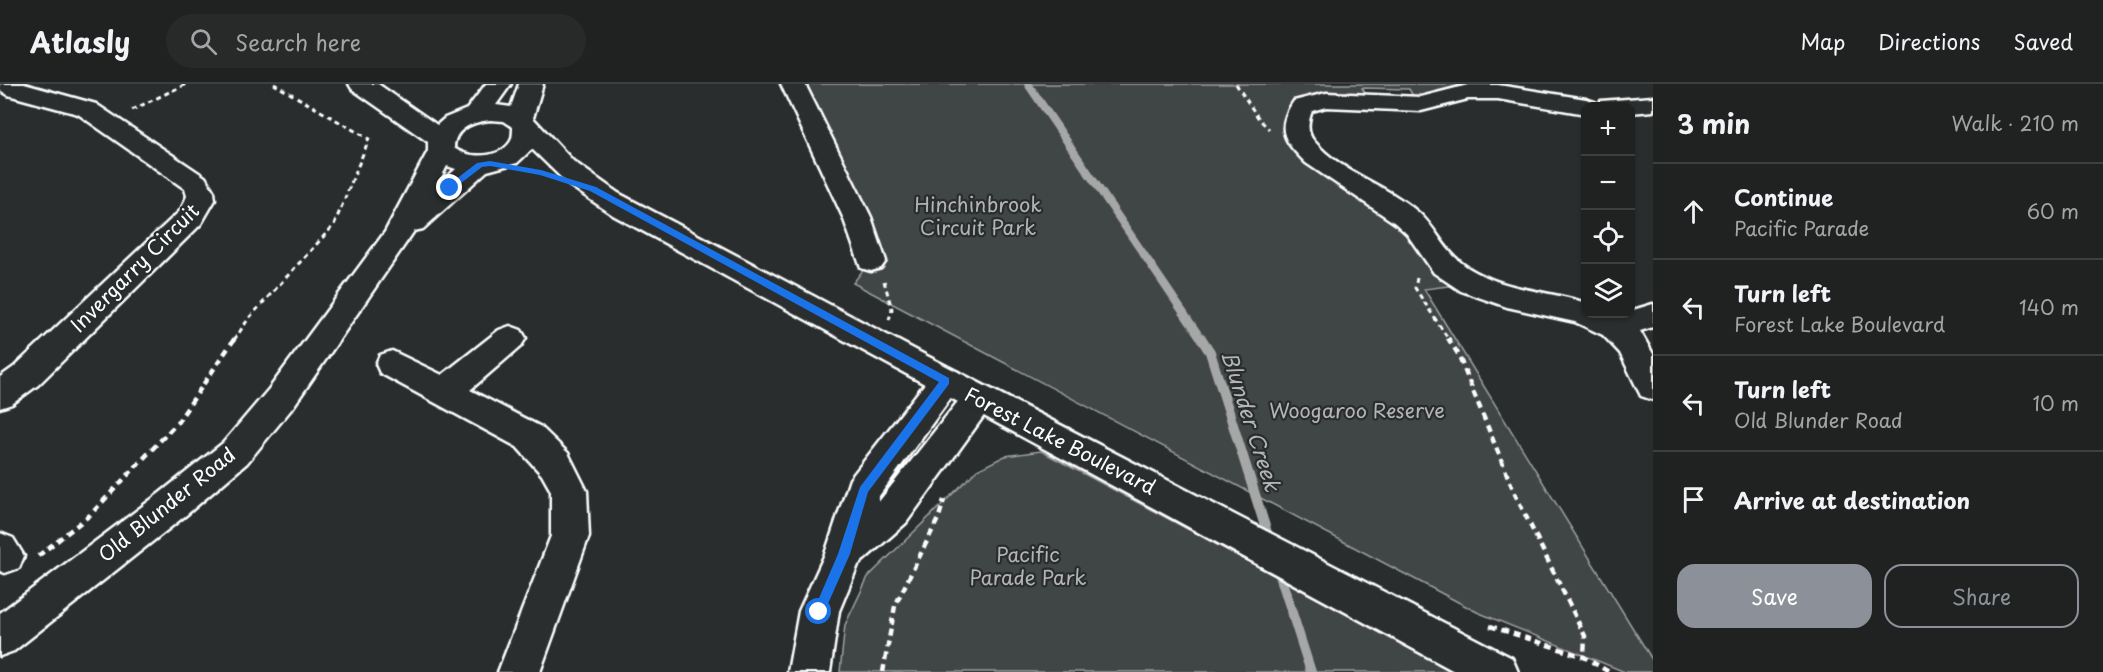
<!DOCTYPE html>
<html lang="en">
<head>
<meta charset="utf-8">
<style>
	body { margin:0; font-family:"Playpen Sans",sans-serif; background:#282a2a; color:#f1f3f6 }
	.controls { position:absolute; right:18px; top:18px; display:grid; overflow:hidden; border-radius:12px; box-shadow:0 2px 4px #0004 }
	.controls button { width:54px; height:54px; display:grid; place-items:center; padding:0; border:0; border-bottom:2px solid #3d3f40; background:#202222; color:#f1f3f6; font:30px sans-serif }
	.stop { position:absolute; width:18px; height:18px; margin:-14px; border:4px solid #1a73e8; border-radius:50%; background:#fff }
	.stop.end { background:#1a73e8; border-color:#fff; box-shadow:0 2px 6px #0008 }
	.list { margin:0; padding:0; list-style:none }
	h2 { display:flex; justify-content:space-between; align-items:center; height:78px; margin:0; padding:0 24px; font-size:26px }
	h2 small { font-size:20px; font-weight:400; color:#a2a4a5 }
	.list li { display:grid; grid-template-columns:39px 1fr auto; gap:18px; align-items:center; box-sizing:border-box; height:96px; padding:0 24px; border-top:2px solid #3d3f40 }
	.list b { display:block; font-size:22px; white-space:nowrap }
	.list p { margin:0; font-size:20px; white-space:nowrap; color:#a2a4a5 }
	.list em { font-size:20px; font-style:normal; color:#a2a4a5 }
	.actions { display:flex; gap:12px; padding:18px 24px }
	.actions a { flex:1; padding:14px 0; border:2px solid #8c9099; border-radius:18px; text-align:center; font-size:21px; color:#8c9099 }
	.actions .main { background:#8c9099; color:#fff }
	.icon { flex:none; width:33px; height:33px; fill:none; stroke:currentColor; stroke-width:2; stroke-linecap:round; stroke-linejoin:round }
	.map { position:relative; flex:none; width:1653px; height:588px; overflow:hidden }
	header { display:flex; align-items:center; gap:36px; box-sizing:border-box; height:84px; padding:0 30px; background:#202222; border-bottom:2px solid #3d3f40 }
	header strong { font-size:28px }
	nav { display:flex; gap:33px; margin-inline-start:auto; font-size:21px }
	.search { width:420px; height:54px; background:#282a2a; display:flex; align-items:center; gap:15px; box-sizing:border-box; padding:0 21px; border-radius:33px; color:#a2a4a5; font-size:22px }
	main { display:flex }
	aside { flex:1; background:#202222 }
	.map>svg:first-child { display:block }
	.green { fill:#414445; stroke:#a0a2a2; stroke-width:1.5; fill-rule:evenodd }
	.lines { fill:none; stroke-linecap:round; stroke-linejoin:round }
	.stream-far1 { stroke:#a6a7a7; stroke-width:8 }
	.stream { stroke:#a6a7a7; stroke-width:10 }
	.street-casing { stroke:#fff; stroke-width:5 }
	.secondary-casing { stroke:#fff; stroke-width:5 }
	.path-far1 { stroke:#fff; stroke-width:3; stroke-dasharray:5 4; stroke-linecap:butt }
	.path { stroke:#fff; stroke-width:4.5; stroke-dasharray:7 5; stroke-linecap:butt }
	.street { fill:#2a2d2e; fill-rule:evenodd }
	.secondary { fill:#2a2d2e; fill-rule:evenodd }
	.route { fill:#1a73e8 }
	.labels { text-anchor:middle; stroke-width:4.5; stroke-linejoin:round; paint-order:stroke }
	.park-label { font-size:20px; fill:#b3b4b5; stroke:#2a2d2e }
	.street-label { font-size:20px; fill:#fff; stroke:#2a2d2e }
	.water-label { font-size:21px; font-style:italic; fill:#b4b6b6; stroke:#2a2d2e }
</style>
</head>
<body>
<header>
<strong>Atlasly</strong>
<div class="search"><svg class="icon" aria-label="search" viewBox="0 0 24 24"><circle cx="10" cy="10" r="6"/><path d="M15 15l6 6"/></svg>Search here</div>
<nav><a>Map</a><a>Directions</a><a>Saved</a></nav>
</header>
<main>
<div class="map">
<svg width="1653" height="588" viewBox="0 0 1653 588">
	<rect width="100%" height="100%" fill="#2a2d2e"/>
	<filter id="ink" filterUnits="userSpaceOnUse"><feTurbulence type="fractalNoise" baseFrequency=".0167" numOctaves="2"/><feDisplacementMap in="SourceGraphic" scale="12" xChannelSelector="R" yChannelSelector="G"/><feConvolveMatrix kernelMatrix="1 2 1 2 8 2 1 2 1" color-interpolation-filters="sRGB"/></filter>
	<g filter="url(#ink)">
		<g class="green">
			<path d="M793 0H1493L1498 8 1421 20 1303 22 1297 51 1473 199 1424 205 1653 577V588H1625L1477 528 853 199 871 176ZM1362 4 1409 5 1416 17 1369 16Z"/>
			<path d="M1041 367 1281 495 1441 570 1472 588H840L845 541 868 493 977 386 1005 372Z"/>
		</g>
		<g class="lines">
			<path class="stream-far1" d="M1028 0 1202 256"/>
			<g class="stream">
				<path d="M1201 254 1210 268 1270 458"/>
				<path d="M1277 482 1311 588"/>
			</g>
			<g class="street-casing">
				<g id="street">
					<path d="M0 0H24L96 20 205 93 214 108 215 116 201 140 38 301 12 320 0 324V293L14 283 181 126 187 112 185 105 78 30 8 11 0 6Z"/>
					<path d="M781 0H805L871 133 886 177 881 184 871 187 861 184 843 133Z"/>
					<path d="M1468 1H1498L1586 15 1595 18 1598 22 1601 17 1653 13V27L1630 29V22H1586V30L1498 15H1468L1421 27 1326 23 1312 27C1308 37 1306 48 1314 57 1342 90 1388 101 1419 129 1434 142 1442 162 1457 175 1464 182 1475 188 1484 192 1516 207 1552 208 1586 219V230H1630V227L1653 220V243L1640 247 1653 270V316L1641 312 1620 269 1603 251 1575 238 1507 223 1461 207 1434 189 1407 150 1395 139 1306 79C1284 57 1275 45 1294 17L1326 9 1421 13Z"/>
					<path d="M510 242 521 246 526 254 521 262 470 306 541 343 568 369 587 407 589 452 540 588H498L551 452V407L542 391 517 363 380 289 376 280 380 271 392 267 442 291 499 246Z"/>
					<path d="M946 284 958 288 963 297 879 412 878 419 967 306 979 302 991 306 996 315 906 439 858 481 839 527 830 588H788L799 527 825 470 850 395 934 288Z"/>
					<path d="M0 449 13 454 24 472 19 484 5 489 0 487Z"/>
				</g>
			</g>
			<g class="secondary-casing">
				<path id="secondary" d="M349 0H378L437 41 445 34 467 25 486 0H511L496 21 511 23 519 0H543L533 34 573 77 618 109 923 270 1512 574 1518 588H1456L613 131 569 101 532 65 517 79 487 87 423 145 414 147 293 323 247 379 186 431 14 567 0 572V529L160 409 223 359 269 305 385 148 428 67V58L352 5ZM490 36 504 37 513 43C513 47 513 53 511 57 500 75 469 75 454 64 454 44 473 38 490 36ZM447 82 456 85 436 103Z"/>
			</g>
			<g class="path-far1">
				<path d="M1236 0 1259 35 1269 45"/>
				<path d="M132 26 186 0"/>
				<path d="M1417 194 1415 204 1449 256"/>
				<path d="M884 197 892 225 889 236"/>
				<path d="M234 256 249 234 334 141 369 55 274 0"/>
			</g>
			<g class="path">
				<path d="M1448 254 1458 270 1515 410 1585 552 1584 573"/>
				<path d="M38 472 90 431 177 339 235 254"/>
				<path d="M1490 542 1584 573 1609 588"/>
				<path d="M883 588 895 522 939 433 944 416"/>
			</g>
			<use href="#street" class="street"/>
			<use href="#secondary" class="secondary"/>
		</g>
	</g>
	<path class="route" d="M490 77 541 86 596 103 949 294V300L868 408 850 470 823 531H815L813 528 838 470 860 403 939 298 590 107 540 91 490 82 482 83 452 106H447V102L477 79Z"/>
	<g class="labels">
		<g class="park-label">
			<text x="978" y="128">Hinchinbrook<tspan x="978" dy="23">Circuit Park</tspan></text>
			<text x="1357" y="334">Woogaroo Reserve</text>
			<text x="1028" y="478">Pacific<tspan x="1028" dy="23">Parade Park</tspan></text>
		</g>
		<g class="street-label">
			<text transform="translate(135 184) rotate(-45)" y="7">Invergarry Circuit</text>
			<text transform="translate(1060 357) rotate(27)" y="7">Forest Lake Boulevard</text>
			<text transform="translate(167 421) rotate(-39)" y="7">Old Blunder Road</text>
		</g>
		<g class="water-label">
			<text transform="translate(1250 337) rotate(72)" y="7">Blunder Creek</text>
		</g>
	</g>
</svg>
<div class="controls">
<button>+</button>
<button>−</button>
<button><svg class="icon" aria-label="locate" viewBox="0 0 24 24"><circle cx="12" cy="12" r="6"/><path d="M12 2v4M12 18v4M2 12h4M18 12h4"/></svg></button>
<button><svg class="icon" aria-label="layers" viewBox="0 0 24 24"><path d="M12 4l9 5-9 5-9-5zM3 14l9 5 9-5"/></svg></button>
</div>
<div class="stop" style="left:819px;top:528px"></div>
<div class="stop end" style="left:450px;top:104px"></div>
</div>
<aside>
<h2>3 min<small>Walk · 210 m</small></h2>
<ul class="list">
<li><svg class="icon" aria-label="ahead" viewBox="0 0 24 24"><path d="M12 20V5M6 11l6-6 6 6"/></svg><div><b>Continue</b><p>Pacific Parade</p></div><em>60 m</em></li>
<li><svg class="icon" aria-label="left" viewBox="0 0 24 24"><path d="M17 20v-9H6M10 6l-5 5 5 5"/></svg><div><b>Turn left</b><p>Forest Lake Boulevard</p></div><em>140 m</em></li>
<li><svg class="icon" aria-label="left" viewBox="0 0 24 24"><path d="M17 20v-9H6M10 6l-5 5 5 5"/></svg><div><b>Turn left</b><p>Old Blunder Road</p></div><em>10 m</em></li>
<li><svg class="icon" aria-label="arrive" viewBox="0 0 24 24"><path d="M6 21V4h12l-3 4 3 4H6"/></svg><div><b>Arrive at destination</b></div></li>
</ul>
<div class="actions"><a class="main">Save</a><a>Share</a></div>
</aside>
</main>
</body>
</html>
